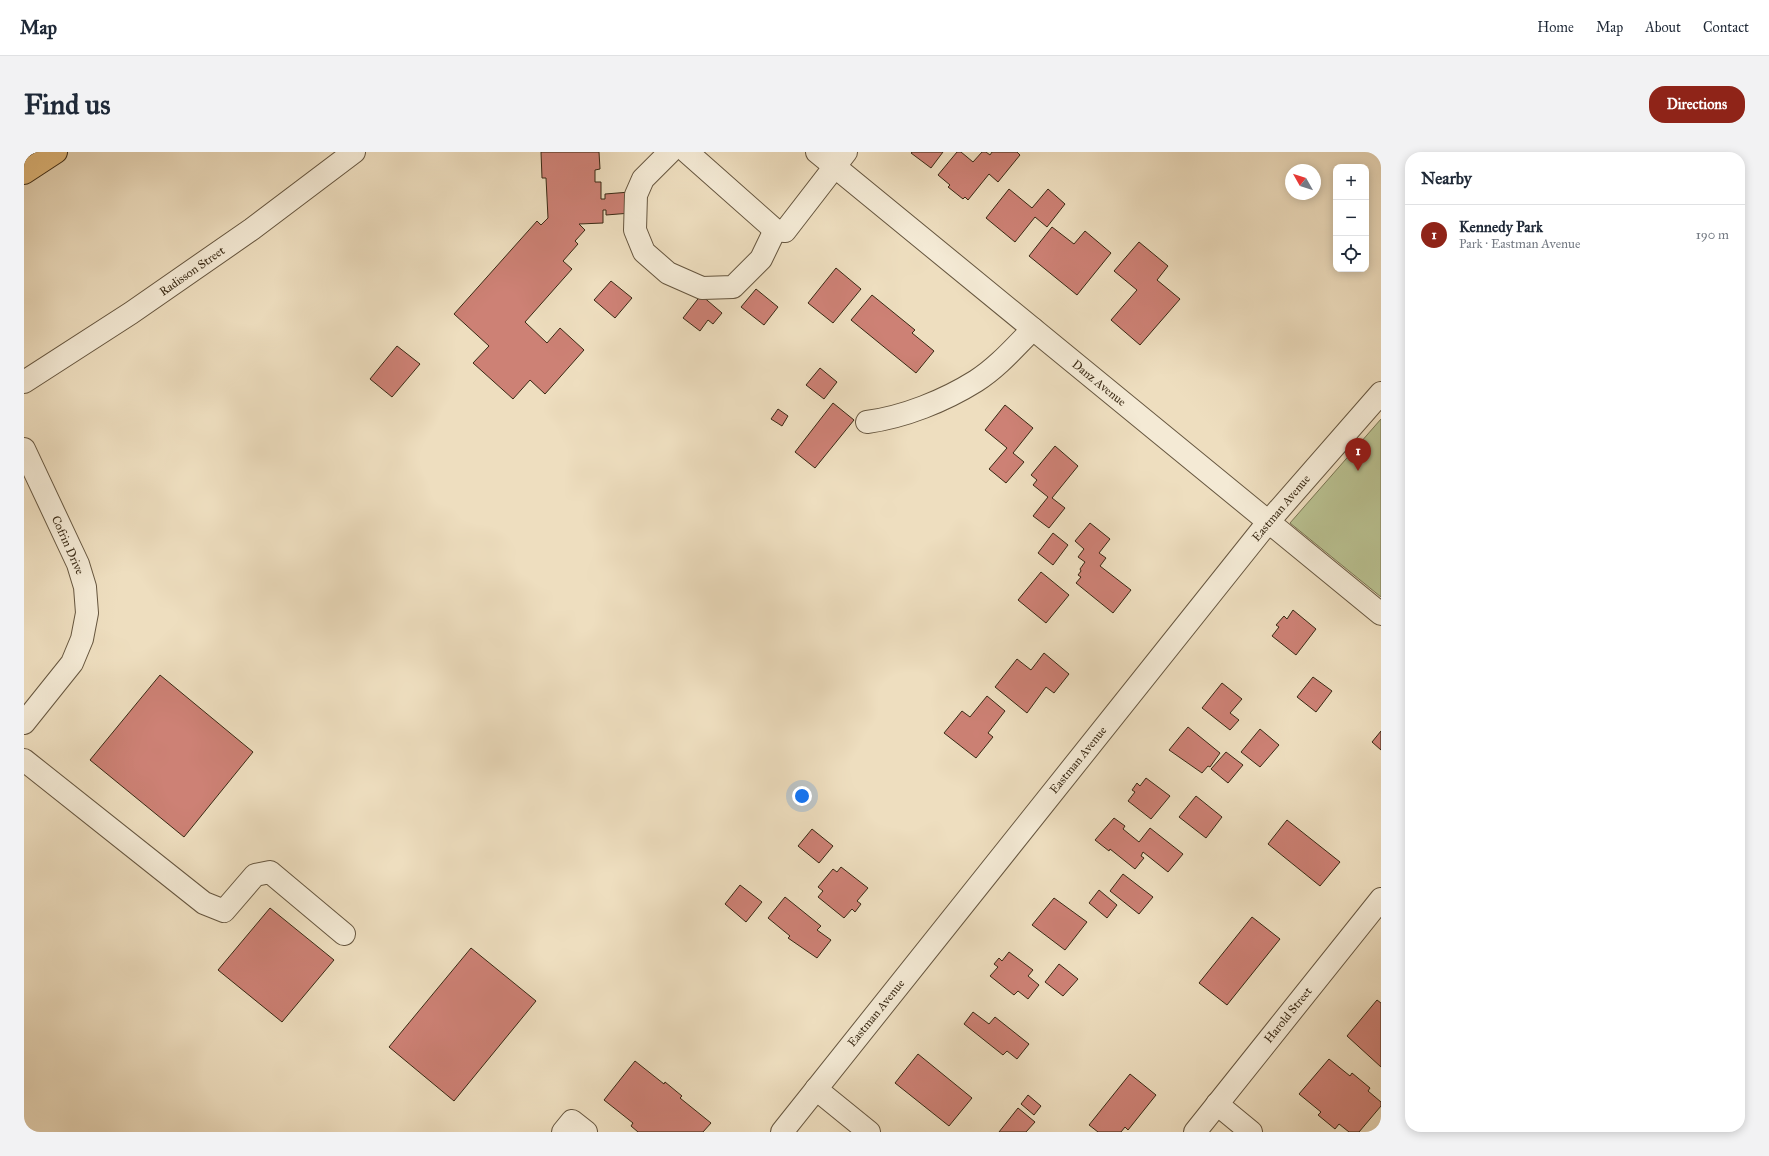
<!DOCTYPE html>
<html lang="en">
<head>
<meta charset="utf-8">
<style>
	body { margin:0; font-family:"IM FELL Great Primer",serif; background:#f2f2f3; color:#1f2937 }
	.controls { position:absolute; right:12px; top:12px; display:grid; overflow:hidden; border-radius:8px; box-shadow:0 2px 10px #0003 }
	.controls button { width:36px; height:36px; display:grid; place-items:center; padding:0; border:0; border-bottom:1px solid #e0e1e3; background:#fff; color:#1f2937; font:20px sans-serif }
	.compass { position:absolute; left:1261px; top:12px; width:36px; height:36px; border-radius:50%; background:#fff; box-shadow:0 2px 10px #0003; rotate:309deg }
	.you { position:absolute; left:778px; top:644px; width:14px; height:14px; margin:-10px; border:3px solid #fff; border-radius:50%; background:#1a73e8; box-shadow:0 0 0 6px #1a73e833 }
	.badge { display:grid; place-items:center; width:26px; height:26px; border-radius:50%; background:#8f2418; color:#fff; font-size:13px; font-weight:700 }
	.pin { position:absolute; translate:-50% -33px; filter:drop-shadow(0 1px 2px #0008) }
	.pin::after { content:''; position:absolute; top:21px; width:14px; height:12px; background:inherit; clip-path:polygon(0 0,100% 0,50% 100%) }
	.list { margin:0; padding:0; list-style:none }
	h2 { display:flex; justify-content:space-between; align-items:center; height:52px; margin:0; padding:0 16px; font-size:17px }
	h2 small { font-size:13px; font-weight:400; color:#747a83 }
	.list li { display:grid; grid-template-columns:26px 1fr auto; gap:12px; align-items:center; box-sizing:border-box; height:60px; padding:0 16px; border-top:1px solid #e0e1e3 }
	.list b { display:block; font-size:15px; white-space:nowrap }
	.list p { margin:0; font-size:13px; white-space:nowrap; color:#747a83 }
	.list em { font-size:13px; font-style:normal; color:#747a83 }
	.icon { flex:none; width:22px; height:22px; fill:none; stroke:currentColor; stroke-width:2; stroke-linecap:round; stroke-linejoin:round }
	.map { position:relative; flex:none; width:1357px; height:980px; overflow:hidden; border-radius:16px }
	header { display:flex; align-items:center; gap:24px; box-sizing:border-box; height:56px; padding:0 20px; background:#fff; border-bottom:1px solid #e0e1e3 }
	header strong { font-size:19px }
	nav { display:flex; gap:22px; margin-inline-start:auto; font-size:14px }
	.intro { display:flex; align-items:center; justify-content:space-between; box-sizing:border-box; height:96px; padding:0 24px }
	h1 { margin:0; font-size:28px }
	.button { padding:10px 18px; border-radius:16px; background:#8f2418; color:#fff; font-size:14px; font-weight:700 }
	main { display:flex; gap:24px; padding:0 24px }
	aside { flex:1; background:#fff; border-radius:16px; box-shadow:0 2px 10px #0003 }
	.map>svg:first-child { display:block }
	.green { fill:#b9c191; stroke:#797552 }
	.building { fill:#cd8175; stroke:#392914 }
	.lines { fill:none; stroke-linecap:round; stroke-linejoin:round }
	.minor-casing { stroke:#66563f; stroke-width:24 }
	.highway-casing { stroke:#392914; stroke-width:24 }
	.minor { stroke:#f4ead5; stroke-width:22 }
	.highway { stroke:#e7bf80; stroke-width:22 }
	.labels { text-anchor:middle; stroke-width:3.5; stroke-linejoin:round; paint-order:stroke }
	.street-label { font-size:12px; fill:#392914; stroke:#f4ead5 }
</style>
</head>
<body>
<header>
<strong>Map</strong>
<nav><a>Home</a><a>Map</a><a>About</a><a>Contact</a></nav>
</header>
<div class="intro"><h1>Find us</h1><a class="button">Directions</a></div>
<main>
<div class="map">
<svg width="1357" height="980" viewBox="0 0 1357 980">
	<rect width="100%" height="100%" fill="#eedebf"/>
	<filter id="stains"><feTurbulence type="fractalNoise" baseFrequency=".005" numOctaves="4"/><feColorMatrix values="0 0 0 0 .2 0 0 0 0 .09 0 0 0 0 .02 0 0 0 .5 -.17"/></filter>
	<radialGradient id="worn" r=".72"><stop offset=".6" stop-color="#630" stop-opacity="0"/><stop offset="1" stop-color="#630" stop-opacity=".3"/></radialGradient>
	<path class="green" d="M1357 267V445L1266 371Z"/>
	<g class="building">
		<path d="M517 0H575L576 17 571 18V30H577V47H581V42L606 40 607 61 582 63V58H579V71L555 72 561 78 551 89 554 92 539 109 548 117 501 170 523 191 536 176 560 198 521 242 506 228 489 247 449 211 465 194 430 162 513 69 517 73 524 66 522 26H518Z"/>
		<path d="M888 0H919L907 16 887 1Z"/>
		<path d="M933 0H937L949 10 958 0H962L966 3 968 0H993L996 3 974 30 965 22 944 48 941 45 939 47 924 35 926 33 914 23Z"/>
		<path d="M985 37 1008 56 1024 37 1041 52 1023 75 1011 65 991 90 962 66Z"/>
		<path d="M1028 75 1050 92 1061 79 1087 101 1053 143 1005 104Z"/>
		<path d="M1115 90 1144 114 1133 128 1156 147 1116 193 1087 168 1113 138 1090 119Z"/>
		<path d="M812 116 837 137 809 171 784 151Z"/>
		<path d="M587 129 608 146 591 166 570 148Z"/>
		<path d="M732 137 754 155 740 173 717 155Z"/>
		<path d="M677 143 698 161 689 172 684 168 676 179 659 166Z"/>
		<path d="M848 143 891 178 888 181 910 199 892 221 827 168Z"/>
		<path d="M373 194 396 212 368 245 346 227Z"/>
		<path d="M796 216 813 230 800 247 782 233Z"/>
		<path d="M809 251 830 268 791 316 771 300Z"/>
		<path d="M981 253 1009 276 989 301 1000 310 982 331 965 317 983 296 961 278Z"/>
		<path d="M754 257 764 264 758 274 747 267Z"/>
		<path d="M1031 294 1054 314 1028 346 1041 356 1025 376 1009 364 1024 345 1009 333 1013 328 1007 323Z"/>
		<path d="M1066 371 1086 387 1075 401 1082 406 1076 414 1107 438 1089 461 1052 431 1057 425 1054 423 1057 419 1056 417 1061 410 1054 405 1060 397 1051 389Z"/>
		<path d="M1029 381 1044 393 1029 413 1014 401Z"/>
		<path d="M1017 420 1045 443 1022 471 994 448Z"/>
		<path d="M1269 458 1292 477 1272 503 1248 484 1255 475 1252 473 1260 464 1263 467Z"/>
		<path d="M1020 501 1045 522 1030 541 1022 535 1003 561 971 535 993 507 1007 518Z"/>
		<path d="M136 523 229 600 160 685 66 608Z"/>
		<path d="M1289 525 1308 539 1292 560 1273 545Z"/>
		<path d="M1198 531 1218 547 1206 561 1215 568 1206 578 1178 556Z"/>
		<path d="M963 544 981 559 964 581 969 585 952 606 920 581 938 559 946 565Z"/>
		<path d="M1164 575 1196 601 1186 615 1184 614 1178 621 1145 598Z"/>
		<path d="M1236 577 1255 593 1236 615 1217 600Z"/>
		<path d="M1357 579V598L1348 590Z"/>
		<path d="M1202 600 1219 613 1204 631 1187 617Z"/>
		<path d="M1122 626 1146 644 1127 667 1104 649 1111 640 1108 638 1113 631 1116 634Z"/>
		<path d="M1172 644 1198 665 1182 686 1155 665Z"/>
		<path d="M1090 666 1101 674 1099 677 1115 690 1126 676 1159 702 1144 720 1119 700 1117 704 1120 706 1111 717 1086 697 1085 699 1071 688Z"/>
		<path d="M1263 668 1316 710 1296 734 1244 692Z"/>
		<path d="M788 677 809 694 795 711 774 694Z"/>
		<path d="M817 715 844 736 833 749 837 752 831 760 828 757 820 766 794 745 799 739 794 735 809 717 813 720Z"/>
		<path d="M1099 722 1129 745 1115 762 1086 739Z"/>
		<path d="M716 733 738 750 722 770 701 752Z"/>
		<path d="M1075 738 1093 753 1083 766 1065 751Z"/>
		<path d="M761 745 797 774 793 778 807 788 793 806 764 786 766 784 744 766Z"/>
		<path d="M1030 746 1063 770 1041 798 1008 773Z"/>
		<path d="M246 756 310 808 258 870 194 818Z"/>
		<path d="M1228 765 1256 787 1203 853 1175 831Z"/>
		<path d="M447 796 512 849 430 949 365 895Z"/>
		<path d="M985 800 1009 818 1004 824 1015 833 1004 847 994 839 990 843 966 824 974 815 970 812 975 806 978 809Z"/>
		<path d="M1035 812 1054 827 1039 844 1021 830Z"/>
		<path d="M1353 848 1357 851V915L1323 884Z"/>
		<path d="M949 860 965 872 971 865 1005 892 993 907 983 899 979 903 940 872Z"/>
		<path d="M894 902 948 946 925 974 871 931Z"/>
		<path d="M1305 907 1326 924 1328 921 1346 936 1344 939 1357 950V954L1335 980H1325L1315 972 1311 977 1294 963 1297 960 1275 942Z"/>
		<path d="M611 909 640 932 641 930 658 944 656 946 687 971 679 980H614L607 974 609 971 580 948Z"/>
		<path d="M1106 922 1132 943 1104 978 1101 975 1097 980H1074L1065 973Z"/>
		<path d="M1004 943 1017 954 1010 963 997 952Z"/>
		<path d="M994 956 1011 970 1002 980H975Z"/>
	</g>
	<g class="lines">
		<g class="minor-casing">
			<g id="minor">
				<path d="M646 0 619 27 612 43 611 78 620 100 644 121 678 136 709 135 737 107 751 78"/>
				<path d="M663 0 751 78 761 79 822 0"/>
				<path d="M793 0 1357 462"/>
				<path d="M0 230 107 161 228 77 330 0"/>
				<path d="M843 270C880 265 920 249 952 229 974 215 991 195 1009 177"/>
				<path d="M0 297 54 412 61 435 63 461 58 487 48 511 0 571"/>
				<path d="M0 608 180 751 200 759 231 723 246 720 320 782"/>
				<path d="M792 937 845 980"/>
				<path d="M1193 952 1227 980"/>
				<path d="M539 980 548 969 562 980"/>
				<path d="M758 980 1245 369 1357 241"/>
				<path d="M1171 980 1357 747"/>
			</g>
		</g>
		<g class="highway-casing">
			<path id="highway" d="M0 21 32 0"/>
		</g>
		<use href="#minor" class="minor"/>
		<use href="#highway" class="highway"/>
	</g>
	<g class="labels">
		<g class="street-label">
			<text transform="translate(168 119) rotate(-35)" y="4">Radisson Street</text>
			<text transform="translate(1075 231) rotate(39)" y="4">Danz Avenue</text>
			<text transform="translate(1257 356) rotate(-50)" y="4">Eastman Avenue</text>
			<text transform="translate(44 393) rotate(66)" y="4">Cofrin Drive</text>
			<text transform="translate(1054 608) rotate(-51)" y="4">Eastman Avenue</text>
			<text transform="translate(852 861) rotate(-51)" y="4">Eastman Avenue</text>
			<text transform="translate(1264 863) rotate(-51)" y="4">Harold Street</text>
		</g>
	</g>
	<rect width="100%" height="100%" filter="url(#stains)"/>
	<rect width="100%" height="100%" fill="url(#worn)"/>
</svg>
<div class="controls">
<button>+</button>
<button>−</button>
<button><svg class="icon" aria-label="locate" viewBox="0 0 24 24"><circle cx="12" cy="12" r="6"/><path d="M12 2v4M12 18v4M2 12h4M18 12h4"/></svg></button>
</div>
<svg class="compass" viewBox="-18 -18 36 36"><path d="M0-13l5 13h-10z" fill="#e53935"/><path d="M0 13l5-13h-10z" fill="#747a83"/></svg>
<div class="you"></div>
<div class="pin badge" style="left:1334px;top:319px">1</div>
</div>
<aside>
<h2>Nearby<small></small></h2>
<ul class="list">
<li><span class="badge">1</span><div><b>Kennedy Park</b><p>Park · Eastman Avenue</p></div><em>190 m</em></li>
</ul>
</aside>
</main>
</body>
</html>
